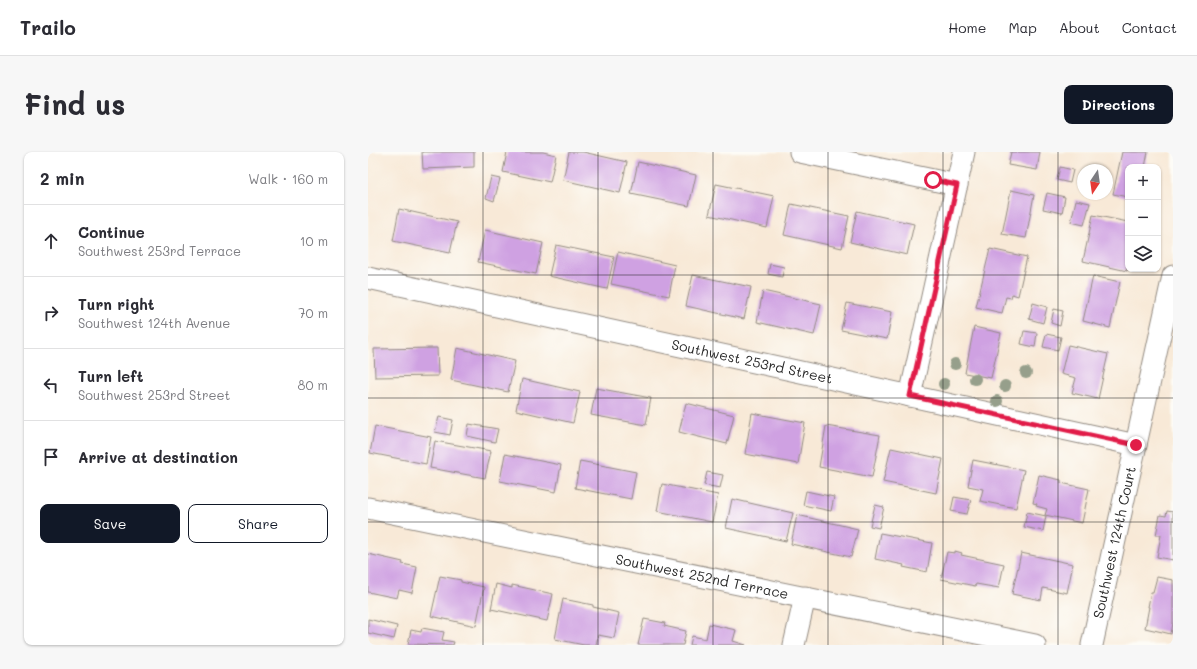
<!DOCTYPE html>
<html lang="en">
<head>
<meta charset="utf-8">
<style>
	body { margin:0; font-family:Mali,sans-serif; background:#f7f7f7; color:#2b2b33 }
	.controls { position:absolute; right:12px; top:12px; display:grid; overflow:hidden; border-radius:8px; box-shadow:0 1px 3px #0004 }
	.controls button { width:36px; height:36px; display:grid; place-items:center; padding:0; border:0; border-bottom:1px solid #e1e1e2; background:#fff; color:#2b2b33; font:20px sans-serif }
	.compass { position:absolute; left:709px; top:12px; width:36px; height:36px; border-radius:50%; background:#fff; box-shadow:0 1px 3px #0004; rotate:193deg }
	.stop { position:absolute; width:12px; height:12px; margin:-9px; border:3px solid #e11d48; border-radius:50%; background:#fff }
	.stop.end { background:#e11d48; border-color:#fff; box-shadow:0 1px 4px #0008 }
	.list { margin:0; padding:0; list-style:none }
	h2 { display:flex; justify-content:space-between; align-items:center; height:52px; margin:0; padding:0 16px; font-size:17px }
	h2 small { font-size:13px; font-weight:400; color:#7c7c81 }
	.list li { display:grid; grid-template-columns:26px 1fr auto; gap:12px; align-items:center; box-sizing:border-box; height:72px; padding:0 16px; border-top:1px solid #e1e1e2 }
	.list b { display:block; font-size:15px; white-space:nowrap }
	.list p { margin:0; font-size:13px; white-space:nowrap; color:#7c7c81 }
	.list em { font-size:13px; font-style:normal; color:#7c7c81 }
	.actions { display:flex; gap:8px; padding:12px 16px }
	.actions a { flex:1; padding:9px 0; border:1px solid #111827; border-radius:8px; text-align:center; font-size:14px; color:#111827 }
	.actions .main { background:#111827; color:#fff }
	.icon { flex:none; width:22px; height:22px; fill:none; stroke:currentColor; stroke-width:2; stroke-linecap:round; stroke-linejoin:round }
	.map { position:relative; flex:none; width:805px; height:493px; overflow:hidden; border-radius:8px }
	header { display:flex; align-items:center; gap:24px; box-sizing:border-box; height:56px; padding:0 20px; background:#fff; border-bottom:1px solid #e1e1e2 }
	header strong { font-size:19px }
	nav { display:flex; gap:22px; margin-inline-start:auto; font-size:14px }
	.intro { display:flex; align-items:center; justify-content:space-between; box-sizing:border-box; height:96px; padding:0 24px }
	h1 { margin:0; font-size:28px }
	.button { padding:10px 18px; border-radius:8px; background:#111827; color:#fff; font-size:14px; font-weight:700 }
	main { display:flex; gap:24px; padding:0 24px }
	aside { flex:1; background:#fff; border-radius:8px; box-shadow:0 1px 3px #0004 }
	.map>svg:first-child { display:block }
	.building { fill:#cfa1e2 }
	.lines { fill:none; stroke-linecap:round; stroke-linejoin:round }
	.minor-casing { stroke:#928a81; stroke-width:23 }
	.minor { stroke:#fff; stroke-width:21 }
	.tree { fill:#969f8b }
	.route { stroke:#e11d48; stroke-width:5 }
	.grid { fill:none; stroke:#2b2b2b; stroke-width:1; stroke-opacity:0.55 }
	.labels { text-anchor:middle; stroke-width:3; stroke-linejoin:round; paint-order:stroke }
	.street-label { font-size:14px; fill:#2b2b2b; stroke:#fdfcf7 }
</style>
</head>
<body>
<header>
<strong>Trailo</strong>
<nav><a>Home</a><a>Map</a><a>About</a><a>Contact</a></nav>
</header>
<div class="intro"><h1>Find us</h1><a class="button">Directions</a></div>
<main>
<aside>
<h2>2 min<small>Walk · 160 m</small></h2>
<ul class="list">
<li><svg class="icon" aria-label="ahead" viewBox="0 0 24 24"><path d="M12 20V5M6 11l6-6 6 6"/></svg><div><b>Continue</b><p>Southwest 253rd Terrace</p></div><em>10 m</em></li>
<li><svg class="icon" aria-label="right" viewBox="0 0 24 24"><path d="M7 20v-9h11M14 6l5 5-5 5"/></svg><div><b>Turn right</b><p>Southwest 124th Avenue</p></div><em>70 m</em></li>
<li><svg class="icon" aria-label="left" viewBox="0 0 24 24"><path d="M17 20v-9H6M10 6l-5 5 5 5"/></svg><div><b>Turn left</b><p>Southwest 253rd Street</p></div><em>80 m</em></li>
<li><svg class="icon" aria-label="arrive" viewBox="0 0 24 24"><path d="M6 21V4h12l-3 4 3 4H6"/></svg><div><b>Arrive at destination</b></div></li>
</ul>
<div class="actions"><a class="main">Save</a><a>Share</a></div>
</aside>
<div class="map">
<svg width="805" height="493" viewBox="0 0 805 493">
	<rect width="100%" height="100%" fill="#fdfcf7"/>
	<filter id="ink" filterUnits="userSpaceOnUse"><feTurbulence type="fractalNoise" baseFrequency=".025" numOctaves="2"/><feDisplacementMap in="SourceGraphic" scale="8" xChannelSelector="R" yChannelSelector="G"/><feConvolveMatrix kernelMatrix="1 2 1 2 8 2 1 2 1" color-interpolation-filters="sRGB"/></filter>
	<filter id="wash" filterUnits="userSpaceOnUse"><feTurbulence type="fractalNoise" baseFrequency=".012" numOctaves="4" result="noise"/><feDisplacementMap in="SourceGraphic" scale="16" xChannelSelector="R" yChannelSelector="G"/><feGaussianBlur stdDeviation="0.9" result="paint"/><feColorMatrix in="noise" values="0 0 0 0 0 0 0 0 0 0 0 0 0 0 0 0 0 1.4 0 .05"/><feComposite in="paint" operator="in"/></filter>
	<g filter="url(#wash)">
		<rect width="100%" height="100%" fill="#f8e9d7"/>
		<g id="blocks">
			<g class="building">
				<path d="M54 0H106V15L55 17Z"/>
				<path d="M139 0H175L188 3 182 30 135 20Z"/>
				<path d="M201 0H215L259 10 252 41 195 28Z"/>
				<path d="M643 0H672L669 18 640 13Z"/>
				<path d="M754 0H780L777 15H760V45L745 42Z"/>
				<path d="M270 10 328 23 321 54 263 42Z"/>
				<path d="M692 15 705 18 702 31 689 28Z"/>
				<path d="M123 25 132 27 126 49 118 46Z"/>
				<path d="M348 32 406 44 399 76 341 63Z"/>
				<path d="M643 38 666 43 658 86 634 82Z"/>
				<path d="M679 41 697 45 694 61 675 57Z"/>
				<path d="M708 48 722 51 716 73 703 70Z"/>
				<path d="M423 52 481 64 474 96 416 83Z"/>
				<path d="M31 57 89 70 82 101 25 89Z"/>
				<path d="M489 59 546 72 539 103 482 90Z"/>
				<path d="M725 63 760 70 759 119 715 109Z"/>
				<path d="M117 78 175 91 168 122 110 110Z"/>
				<path d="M188 93 246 105 239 137 181 124Z"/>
				<path d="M622 97 659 105 650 144 644 142 643 146 638 145 634 161 608 155Z"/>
				<path d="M250 100 307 113 301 144 243 132Z"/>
				<path d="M402 112 416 115 414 125 400 122Z"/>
				<path d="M325 123 383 135 376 167 318 154Z"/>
				<path d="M725 124 752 130 742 176 715 169Z"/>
				<path d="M395 139 453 152 446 183 389 170Z"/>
				<path d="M479 151 524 160 519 187 473 178Z"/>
				<path d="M665 151 679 155 675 171 661 167Z"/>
				<path d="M686 157 695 159 692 174 683 171Z"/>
				<path d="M606 175 633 181 623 226 597 221Z"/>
				<path d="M656 179 669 181 667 195 653 192Z"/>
				<path d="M678 182 693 185 690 198 675 195Z"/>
				<path d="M700 193 740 202 730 247 704 241 708 226 693 222Z"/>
				<path d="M69 196 70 224 7 225 6 197Z"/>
				<path d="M89 196 147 209 140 240 83 228Z"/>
				<path d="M154 227 212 240 205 271 148 258Z"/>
				<path d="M228 236 283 246 278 273 223 263Z"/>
				<path d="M318 251 366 263 359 292 311 280Z"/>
				<path d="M384 261 437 271 430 312 377 302Z"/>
				<path d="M71 265 85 268 82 283 67 280Z"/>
				<path d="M101 272 130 277 127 290 99 284Z"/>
				<path d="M7 274 63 285 58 312 2 301Z"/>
				<path d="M458 274 512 283 504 325 451 315Z"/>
				<path d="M67 289 123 299 117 326 62 316Z"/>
				<path d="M523 296 575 307 568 341 515 330Z"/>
				<path d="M137 302 193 313 188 340 132 329Z"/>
				<path d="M605 308 656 318 648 356 612 349 615 337 600 334Z"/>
				<path d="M212 309 268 320 263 347 207 336Z"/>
				<path d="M339 320 355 323 352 336 336 333Z"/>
				<path d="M671 323 693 328V331L721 337 714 371 677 363 679 357 668 354 669 352 665 351Z"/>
				<path d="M294 332 350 343 344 370 289 359Z"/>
				<path d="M438 339 466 345 463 359 435 353Z"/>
				<path d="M586 345 603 348 599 362 583 359Z"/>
				<path d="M364 347 425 361 418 389 358 376Z"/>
				<path d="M507 353 516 355 511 376 502 374Z"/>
				<path d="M799 359 805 360V408L789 405 793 383H788L792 363 798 364Z"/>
				<path d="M659 360 678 364 675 379 656 375Z"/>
				<path d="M429 363 490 377 483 405 423 392Z"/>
				<path d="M512 381 564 391 559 420 535 415 536 413 507 407Z"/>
				<path d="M587 399 594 401 593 403 636 412 631 436 608 432 607 434 573 427 579 400 587 401Z"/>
				<path d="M653 401 705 412 699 441 675 436 673 448 644 442Z"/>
				<path d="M0 402 35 410 34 412 49 415 44 441 31 438 29 446 0 440Z"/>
				<path d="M72 424 93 428V430L116 435 108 474 63 464Z"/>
				<path d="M789 425 805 428V471L803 482 777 476 781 455H780L783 440H785Z"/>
				<path d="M128 432 144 436V433L185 442 179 469 123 457Z"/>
				<path d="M195 447 225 453V455L251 461 246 486 230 483 228 493H216L187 487Z"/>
				<path d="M0 467 29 474 26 487 0 481Z"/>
				<path d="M276 467 297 471 296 474 318 479 315 493H270Z"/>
				<path d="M341 472 368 478 365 489 378 493H322L324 484 338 487Z"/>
				<path d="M54 476 76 480 74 488 86 490 85 493 40 492 43 478 53 480Z"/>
			</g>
		</g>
	</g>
	<g filter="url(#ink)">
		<use href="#blocks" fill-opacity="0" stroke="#928a81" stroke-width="1"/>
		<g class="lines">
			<g class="minor-casing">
				<g id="minor">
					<path d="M432 0 589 33"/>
					<path id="s1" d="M0 126 768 293"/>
					<path d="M542 244 596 0"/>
					<path id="s2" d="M0 356 667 493"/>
					<path d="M426 493 437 445"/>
					<path id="s3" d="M724 493 805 124"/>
				</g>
			</g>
			<use href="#minor" class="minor"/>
		</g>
		<g class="tree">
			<circle cx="587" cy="212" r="6"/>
			<circle cx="658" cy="221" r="6"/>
			<circle cx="607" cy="227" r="6"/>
			<circle cx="576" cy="232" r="6"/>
			<circle cx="637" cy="234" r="6"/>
			<circle cx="629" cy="249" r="6"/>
		</g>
	</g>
	<g class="lines" filter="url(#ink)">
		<path class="route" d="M565 28 589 33 542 244 768 293"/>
	</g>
	<path class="grid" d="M115 0V493M230 0V493M345 0V493M460 0V493M575 0V493M690 0V493M0 123H805M0 246H805M0 370H805"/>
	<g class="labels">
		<g class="street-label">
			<text dy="5" stroke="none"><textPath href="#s1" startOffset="393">Southwest 253rd Street</textPath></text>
			<text dy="5" stroke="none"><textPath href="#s3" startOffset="105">Southwest 124th Court</textPath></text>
			<text dy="5" stroke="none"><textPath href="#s2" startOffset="341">Southwest 252nd Terrace</textPath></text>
		</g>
	</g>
</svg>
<div class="controls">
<button>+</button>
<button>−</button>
<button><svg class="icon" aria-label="layers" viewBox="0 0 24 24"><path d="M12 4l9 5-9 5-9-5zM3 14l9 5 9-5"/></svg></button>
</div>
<svg class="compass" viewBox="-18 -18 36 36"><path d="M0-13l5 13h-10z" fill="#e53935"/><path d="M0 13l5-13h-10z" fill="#7c7c81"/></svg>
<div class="stop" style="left:565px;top:28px"></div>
<div class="stop end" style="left:768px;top:293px"></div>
</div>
</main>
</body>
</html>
